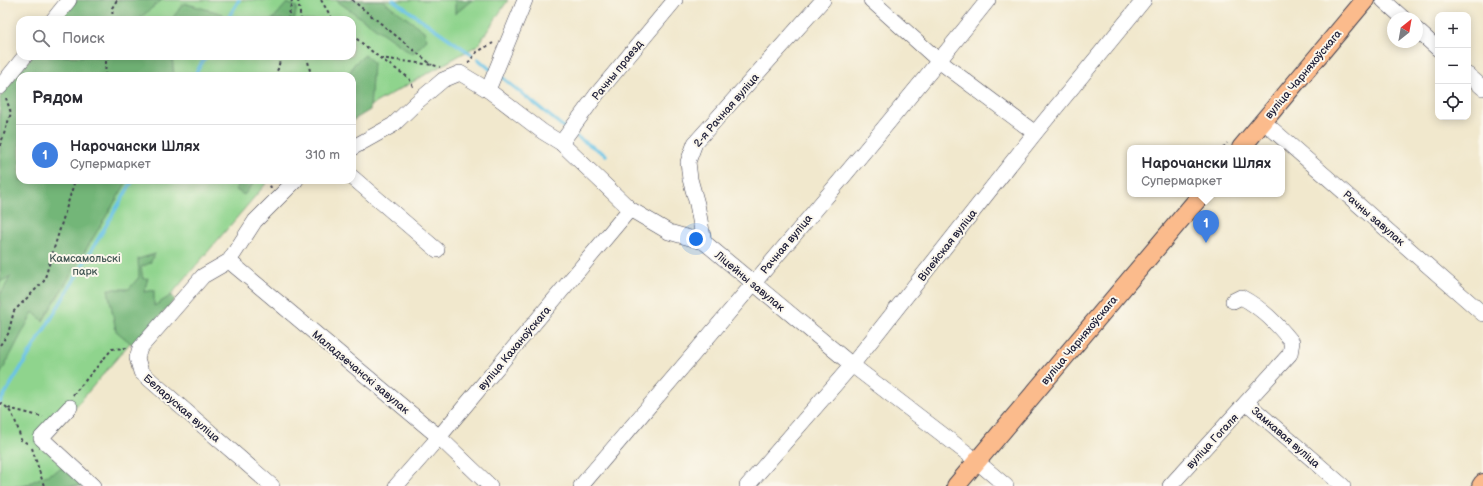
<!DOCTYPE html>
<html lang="ru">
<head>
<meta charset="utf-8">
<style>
	body { margin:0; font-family:"Balsamiq Sans",sans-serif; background:#f2f2f3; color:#2b2b33 }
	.controls { position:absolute; right:12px; top:12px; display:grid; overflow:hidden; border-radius:8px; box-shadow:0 2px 10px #0003 }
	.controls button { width:36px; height:36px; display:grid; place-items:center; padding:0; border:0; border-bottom:1px solid #e1e1e2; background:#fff; color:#2b2b33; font:20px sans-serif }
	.compass { position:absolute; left:1387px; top:12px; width:36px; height:36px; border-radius:50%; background:#fff; box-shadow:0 2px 10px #0003; rotate:31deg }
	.you { position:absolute; left:696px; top:239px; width:14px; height:14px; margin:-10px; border:3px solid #fff; border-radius:50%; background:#1a73e8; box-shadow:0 0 0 6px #1a73e833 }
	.badge { display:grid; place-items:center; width:26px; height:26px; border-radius:50%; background:#db2777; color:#fff; font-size:13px; font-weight:700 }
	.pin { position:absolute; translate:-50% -33px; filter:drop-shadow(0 1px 2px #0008) }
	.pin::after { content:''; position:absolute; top:21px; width:14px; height:12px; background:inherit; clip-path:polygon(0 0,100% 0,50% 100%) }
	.popup { position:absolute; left:1127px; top:145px; width:158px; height:52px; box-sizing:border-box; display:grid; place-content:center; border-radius:8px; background:#fff; filter:drop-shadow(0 1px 3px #0005); font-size:13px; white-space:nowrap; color:#7c7c81 }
	.popup b { font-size:15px; color:#2b2b33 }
	.popup::after { content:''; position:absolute; left:50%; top:100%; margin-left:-8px; border:8px solid transparent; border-top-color:#fff }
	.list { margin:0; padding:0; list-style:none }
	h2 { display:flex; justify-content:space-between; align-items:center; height:52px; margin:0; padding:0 16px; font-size:17px }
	h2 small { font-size:13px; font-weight:400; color:#7c7c81 }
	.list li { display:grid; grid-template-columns:26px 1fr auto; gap:12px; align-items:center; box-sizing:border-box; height:60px; padding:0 16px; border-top:1px solid #e1e1e2 }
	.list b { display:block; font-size:15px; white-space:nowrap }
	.list p { margin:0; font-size:13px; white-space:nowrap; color:#7c7c81 }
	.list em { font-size:13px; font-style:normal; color:#7c7c81 }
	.icon { flex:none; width:22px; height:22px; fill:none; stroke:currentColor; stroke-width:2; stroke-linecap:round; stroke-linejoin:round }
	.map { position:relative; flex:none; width:1483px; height:486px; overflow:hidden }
	.search { position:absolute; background:#fff; box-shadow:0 2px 10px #0003; left:16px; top:16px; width:340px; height:44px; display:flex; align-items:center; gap:10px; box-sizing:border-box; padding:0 14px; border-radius:12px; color:#7c7c81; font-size:15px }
	.panel { position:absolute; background:#fff; box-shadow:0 2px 10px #0003; left:16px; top:72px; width:340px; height:112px; border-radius:12px }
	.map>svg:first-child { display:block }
	.green { fill:#8fd48d; stroke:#587b64 }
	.forest { fill:#73b678; stroke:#4a6c5a }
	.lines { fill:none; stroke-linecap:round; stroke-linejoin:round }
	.stream { stroke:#69c3e6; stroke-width:3.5 }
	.minor-casing { stroke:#414051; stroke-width:16 }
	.major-casing { stroke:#414051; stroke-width:20 }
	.path { stroke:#414051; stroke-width:2; stroke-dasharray:3 3; stroke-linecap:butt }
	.minor { stroke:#fff; stroke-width:15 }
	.major { stroke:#fbbb8c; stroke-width:18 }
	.labels { text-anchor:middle; stroke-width:4; stroke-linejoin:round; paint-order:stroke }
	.street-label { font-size:11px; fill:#22223b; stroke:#fbf7ec }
	.park-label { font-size:11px; fill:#435754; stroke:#fbf7ec }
</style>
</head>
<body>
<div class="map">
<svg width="1483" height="486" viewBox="0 0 1483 486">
	<rect width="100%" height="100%" fill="#fbf7ec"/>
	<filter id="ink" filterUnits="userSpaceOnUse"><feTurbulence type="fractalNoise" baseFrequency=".025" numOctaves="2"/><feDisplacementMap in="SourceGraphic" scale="8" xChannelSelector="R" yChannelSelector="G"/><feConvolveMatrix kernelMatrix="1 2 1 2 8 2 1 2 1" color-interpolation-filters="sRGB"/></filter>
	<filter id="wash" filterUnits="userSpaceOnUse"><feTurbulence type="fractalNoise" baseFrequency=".012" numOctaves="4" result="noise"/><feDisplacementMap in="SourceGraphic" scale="16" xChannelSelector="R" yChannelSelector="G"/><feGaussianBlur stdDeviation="0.9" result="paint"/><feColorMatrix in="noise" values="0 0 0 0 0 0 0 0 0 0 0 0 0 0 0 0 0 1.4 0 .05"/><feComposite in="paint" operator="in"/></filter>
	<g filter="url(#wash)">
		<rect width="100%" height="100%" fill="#f1e8cd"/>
		<g class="green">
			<path d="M85 0H508L478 45 352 116V76H25L41 56H352V20H70Z"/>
			<path d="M0 108 20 180H269L42 446 84 486H0Z"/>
		</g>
		<g class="forest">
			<path d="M76 0H162L141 17 144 20H60Z"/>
			<path d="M337 0H382L424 31 427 40 412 54 337 1Z"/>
			<path d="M455 0H472L455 14Z"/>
			<path d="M184 3 223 14 220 20H171Z"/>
			<path d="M287 3 297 7 294 20H272Z"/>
			<path d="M365 55 373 62 370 110 352 121V76H348L354 64Z"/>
			<path d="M32 56H172L174 76H20V180H128L43 321 33 312 0 375V295L11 276 0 282V97Z"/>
			<path d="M239 180H252L253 184 244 195 236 190Z"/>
			<path d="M155 254 150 263 141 267 143 279 148 278 144 292 154 290V306L172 295 175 300 133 345 116 331 108 289H129L139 277 138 259Z"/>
			<path d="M67 466 88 486H23Z"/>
		</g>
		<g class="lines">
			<g class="stream">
				<path d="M393 0 471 54"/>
				<path d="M227 20 239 0"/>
				<path d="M478 59 491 70"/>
				<path d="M498 74 566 129"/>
				<path d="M194 76 206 56"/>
				<path d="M577 137 606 155"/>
				<path d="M0 402 55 312 133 180"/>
			</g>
		</g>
	</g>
	<g filter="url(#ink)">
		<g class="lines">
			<g class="minor-casing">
				<g id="minor">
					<path d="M871 0 939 61 1035 133"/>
					<path d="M1383 0 1403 18"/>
					<path d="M53 20 69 0"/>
					<path d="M1417 30 1438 49"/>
					<path d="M1468 75 1483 88"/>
					<path d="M0 87 25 56"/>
					<path d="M488 90 525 0"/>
					<path d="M1264 122 1483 314"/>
					<path d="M561 143 597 94 675 0"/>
					<path d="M352 148 393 125 417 102 443 80 460 73 488 90 543 132 561 143 630 209 669 232 704 242 852 365 968 454 1006 486"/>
					<path d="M352 177 437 250"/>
					<path d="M704 242 697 204 690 179 688 162 695 143 823 0"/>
					<path d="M229 261 439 437 490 486"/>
					<path d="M1247 403 1343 486"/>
					<path d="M70 407 41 438 93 486"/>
					<path d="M272 486 141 372 137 358 140 348 203 276 229 261 255 221 296 180"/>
					<path d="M396 486 439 437 630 209"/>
					<path d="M581 486C718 325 856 165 988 0"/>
					<path d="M747 486 852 365 1035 133 1144 0"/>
					<path d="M1170 486 1290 354 1292 342C1277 324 1262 308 1241 297L1233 301"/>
				</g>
			</g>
			<g class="major-casing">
				<g id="major">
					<path d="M1241 148 1365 0"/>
					<path d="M956 486 1202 194"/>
					<path d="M1481 486 1483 483"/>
				</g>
			</g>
			<g class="path">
				<path d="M298 0 301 20"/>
				<path d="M321 0 333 20"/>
				<path d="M352 0 432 65"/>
				<path d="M113 20 112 8 117 0"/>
				<path d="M288 20 292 0"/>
				<path d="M352 35 380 58 409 78 414 89"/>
				<path d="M307 56 311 76"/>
				<path d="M380 58 433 65 440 67"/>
				<path d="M468 63 477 52 493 43"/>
				<path d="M105 76 106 61 109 56"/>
				<path d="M274 76 278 69 281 56"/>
				<path d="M0 146 11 113 6 98"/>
				<path d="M1223 148 1227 143"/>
				<path d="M268 180 271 188"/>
				<path d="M0 345 8 334 14 311 44 281 75 180"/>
				<path d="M73 395 112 349 127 348"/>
				<path d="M0 403C13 408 18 428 21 440L29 444"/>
				<path d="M8 408 43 417"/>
				<path d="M32 448 44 486"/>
			</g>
			<use href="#minor" class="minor"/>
			<use href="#major" class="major"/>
		</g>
	</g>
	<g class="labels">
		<g class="street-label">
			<text transform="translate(617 70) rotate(-51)" y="4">Рачны праезд</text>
			<text transform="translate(1303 74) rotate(-50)" y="4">вуліца Чарняхоўскага</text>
			<text transform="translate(726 110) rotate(-49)" y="4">2-я Рачная вуліца</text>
			<text transform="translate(1374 218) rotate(41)" y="4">Рачны завулак</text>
			<text transform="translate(786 244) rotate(-50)" y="4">Рачная вуліца</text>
			<text transform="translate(947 245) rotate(-52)" y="4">Вілейская вуліца</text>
			<text transform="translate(750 281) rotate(40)" y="4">Ліцейны завулак</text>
			<text transform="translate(1079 340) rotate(-50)" y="4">вуліца Чарняхоўскага</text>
			<text transform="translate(514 348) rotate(-50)" y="4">вуліца Каханоўскага</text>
			<text transform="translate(361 372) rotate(40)" y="4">Маладзечанскі завулак</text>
			<text transform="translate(182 408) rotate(41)" y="4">Беларуская вуліца</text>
			<text transform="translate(1286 437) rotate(41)" y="4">Замкавая вуліца</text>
			<text transform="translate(1212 441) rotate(-47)" y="4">вуліца Гогаля</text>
		</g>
		<g class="park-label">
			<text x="85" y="262">Камсамольскі<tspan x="85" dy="13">парк</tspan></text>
		</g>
	</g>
</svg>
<div class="controls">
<button>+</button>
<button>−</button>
<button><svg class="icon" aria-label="locate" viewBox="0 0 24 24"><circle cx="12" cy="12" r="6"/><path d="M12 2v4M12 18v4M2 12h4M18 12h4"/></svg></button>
</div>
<svg class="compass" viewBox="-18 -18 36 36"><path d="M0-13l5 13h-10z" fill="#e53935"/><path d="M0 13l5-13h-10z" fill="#7c7c81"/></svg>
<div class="you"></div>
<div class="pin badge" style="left:1206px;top:243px;background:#3f7fe0">1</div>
<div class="popup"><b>Нарочански Шлях</b>Супермаркет</div>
<div class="search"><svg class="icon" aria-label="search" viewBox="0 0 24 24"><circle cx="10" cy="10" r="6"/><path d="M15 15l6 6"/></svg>Поиск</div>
<section class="panel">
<h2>Рядом<small></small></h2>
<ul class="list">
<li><span class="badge" style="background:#3f7fe0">1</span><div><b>Нарочански Шлях</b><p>Супермаркет</p></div><em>310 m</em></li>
</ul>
</section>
</div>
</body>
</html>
